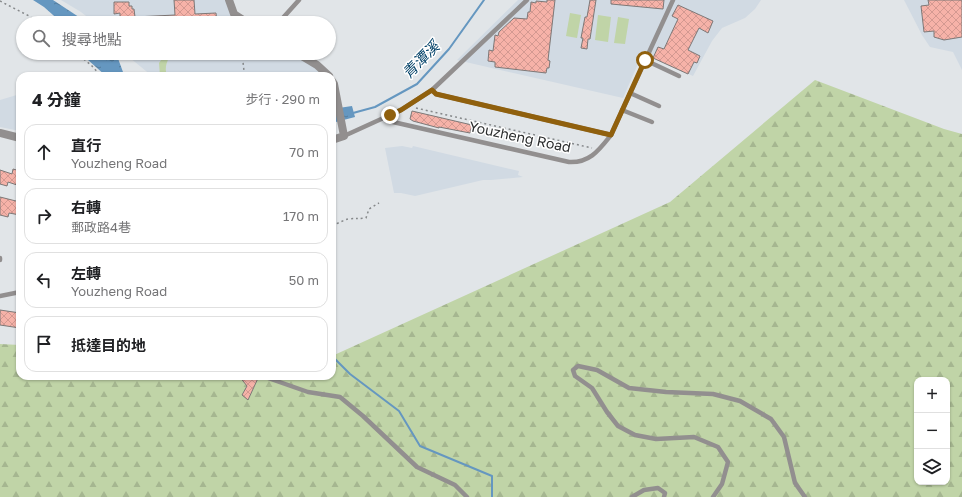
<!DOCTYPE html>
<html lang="zh-TW">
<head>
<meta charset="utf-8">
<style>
	body { margin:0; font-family:"Golos Text","Noto Sans TC",sans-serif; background:#f6f6f6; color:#202124 }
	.controls { position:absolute; right:12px; bottom:12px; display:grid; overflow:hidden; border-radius:8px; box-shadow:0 1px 3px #0004 }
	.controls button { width:36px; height:36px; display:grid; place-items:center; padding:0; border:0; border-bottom:1px solid #e0e0e0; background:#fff; color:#202124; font:20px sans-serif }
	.stop { position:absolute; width:12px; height:12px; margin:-9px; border:3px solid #90600d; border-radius:50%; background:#fff }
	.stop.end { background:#90600d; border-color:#fff; box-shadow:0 1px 4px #0008 }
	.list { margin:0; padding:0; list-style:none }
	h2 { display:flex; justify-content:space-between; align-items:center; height:52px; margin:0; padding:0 16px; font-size:17px }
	h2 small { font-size:13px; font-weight:400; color:#757577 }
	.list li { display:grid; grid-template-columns:26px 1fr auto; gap:12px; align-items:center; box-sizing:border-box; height:56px; margin:0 8px 8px; padding:0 8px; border:1px solid #e0e0e0; border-radius:12px }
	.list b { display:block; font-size:15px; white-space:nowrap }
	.list p { margin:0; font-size:13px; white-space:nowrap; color:#757577 }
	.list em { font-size:13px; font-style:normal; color:#757577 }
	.icon { flex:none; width:22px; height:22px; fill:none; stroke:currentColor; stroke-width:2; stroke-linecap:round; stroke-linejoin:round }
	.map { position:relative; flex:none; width:962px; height:497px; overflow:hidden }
	.search { position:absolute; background:#fff; box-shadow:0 1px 3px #0004; left:16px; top:16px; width:320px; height:44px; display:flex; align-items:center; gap:10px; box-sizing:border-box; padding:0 14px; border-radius:22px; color:#757577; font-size:15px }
	.panel { position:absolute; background:#fff; box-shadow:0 1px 3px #0004; left:16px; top:72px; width:320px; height:308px; border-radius:12px }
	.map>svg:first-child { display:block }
	.built { fill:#d1dae3 }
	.forest { fill:url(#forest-firs); fill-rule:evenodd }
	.green { fill:#c0d4a7 }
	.water { fill:url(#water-ripples) }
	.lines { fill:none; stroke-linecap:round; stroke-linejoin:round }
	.stream { stroke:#6597c0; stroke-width:2 }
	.building { fill:url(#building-cross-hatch); stroke:#7d7877 }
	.path { stroke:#85888a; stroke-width:1.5; stroke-dasharray:2 3; stroke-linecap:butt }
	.lane { stroke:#928f8f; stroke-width:4.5 }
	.street { stroke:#928f8f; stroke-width:8 }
	.route { stroke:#90600d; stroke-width:5 }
	.labels { text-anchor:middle; stroke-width:3; stroke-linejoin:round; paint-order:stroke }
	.street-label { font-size:14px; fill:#2b2d2e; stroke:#fff }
	.water-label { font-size:15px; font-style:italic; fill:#004067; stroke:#fff }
</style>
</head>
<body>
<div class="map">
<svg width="962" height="497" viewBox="0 0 962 497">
	<defs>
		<pattern id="forest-firs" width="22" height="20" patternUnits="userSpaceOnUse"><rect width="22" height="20" fill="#c0d4a7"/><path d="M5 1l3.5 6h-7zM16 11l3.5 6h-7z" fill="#a5b690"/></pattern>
		<pattern id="water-ripples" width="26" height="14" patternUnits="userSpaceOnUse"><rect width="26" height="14" fill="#6597c0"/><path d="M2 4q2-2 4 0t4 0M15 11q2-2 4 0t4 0" fill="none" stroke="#537c9c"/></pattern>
		<pattern id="building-cross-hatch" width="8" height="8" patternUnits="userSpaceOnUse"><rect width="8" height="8" fill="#f6b2a8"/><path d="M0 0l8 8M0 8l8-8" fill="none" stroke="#d39991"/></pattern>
	</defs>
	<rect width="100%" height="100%" fill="#e1e5e8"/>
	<g class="built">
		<path d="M61 0H226L232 19 242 23H95L81 12Z"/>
		<path d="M518 0H761L755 9 745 18 722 28 712 41 693 76 653 58 641 57 623 98 457 60Z"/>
		<path d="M904 0H962V70L953 52 930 47 922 35Z"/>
		<path d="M124 53H292L314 67 323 76H152Z"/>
		<path d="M20 94V131L0 127V100Z"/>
		<path d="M402 146 412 148 413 146 519 171 518 175 523 177 491 180H483L415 196 401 193H394L385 148Z"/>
	</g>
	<path class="forest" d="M815 80 944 129 962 134V497H0V344L20 345V376H332V356L670 202ZM917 380H947V482H917Z"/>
	<g class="green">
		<path d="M570 13 581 15 577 38 566 36Z"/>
		<path d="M598 15 611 17 608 42 595 40Z"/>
		<path d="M618 17 629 19 625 44 614 43Z"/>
		<path d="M166 53H173C167 59 164 67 167 76H160L159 63Z"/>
	</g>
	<g class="water">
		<path d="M33 0H53L88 23H62L44 7Z"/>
		<path d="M86 53H116L123 72 128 76H106L88 60Z"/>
		<path d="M352 106 355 117 332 123V109Z"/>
	</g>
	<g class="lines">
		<g class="stream">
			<path d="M353 113 375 107 417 84 449 49 484 0"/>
			<path d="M332 356 350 374 399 411 420 446 492 476V497"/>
		</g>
	</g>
	<g class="building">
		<path d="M174 0H194L195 14 216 13 217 23H120V13L114 14V2H129V6H132V9H134L135 17 175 15Z"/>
		<path d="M547 0H555L548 60 550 61 549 68H547L546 73 495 67V62L488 61 489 50 493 51 495 35 498 36 499 32 514 18 527 19 528 12H530L531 2 536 3V1L547 2Z"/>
		<path d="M590 0H596L590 39H588L587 49 581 48 583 38H581L585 17H587Z"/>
		<path d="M611 0H664L663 9 611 4Z"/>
		<path d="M928 0H962V37L944 40 934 37V31L924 32 921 6 929 5Z"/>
		<path d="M678 5 713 21 708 33 699 28 688 50 700 56 697 63 694 62 688 74 653 58 658 47 664 49 670 36 678 19 672 16Z"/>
		<path d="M412 111 472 125 470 133 439 127V128L413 121 410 119Z"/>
		<path d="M13 169 20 171V186L8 182 7 186 0 184V170L12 174Z"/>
		<path d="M0 197 20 202V215L9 213 8 217 0 215Z"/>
		<path d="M0 310 20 313V328L0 325Z"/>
		<path d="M239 376H259L248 400 242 395 247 386Z"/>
	</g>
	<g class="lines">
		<g class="path">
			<path d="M0 1 29 16 38 23"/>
			<path d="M76 53 91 65 101 76"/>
			<path d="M242 53 244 71 242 76"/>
			<path d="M416 108 592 148"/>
			<path d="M332 225C338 224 343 220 348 219 355 218 359 219 366 218L369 209 379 203"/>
		</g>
		<g class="lane">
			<path d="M258 23 281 20 299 0"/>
			<path d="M645 60 679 76"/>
			<path d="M432 90 436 94 611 135"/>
			<path d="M630 93 659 106"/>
			<path d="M622 110 652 122"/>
			<path d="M389 115 393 122 569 162C590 163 599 150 611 135L673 0"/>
			<path d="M344 136 401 110 432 90 527 0"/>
			<path d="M0 258V260"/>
			<path d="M0 296 20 292"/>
			<path d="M266 376 268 378 308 392 340 397 363 416 417 467 455 485 467 497"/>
			<path d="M632 497 644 490 658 488 665 493 664 497"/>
			<path d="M713 497 722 484 728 462 718 447 694 437 656 439 635 435 618 426 607 412 592 388 575 376 573 370 578 366 597 370 629 388 666 392 713 394 740 401 771 419 784 437 795 483 805 497"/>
		</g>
		<g class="street">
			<path d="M229 0 234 14 248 23"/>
			<path d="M297 53 317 65 329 76"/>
			<path d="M332 81 334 84 344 136 332 140"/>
			<path d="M0 133 20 138"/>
		</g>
	</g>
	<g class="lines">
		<path class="route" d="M390 115 401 110 432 90 436 94 611 135 645 60"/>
	</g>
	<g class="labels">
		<g class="street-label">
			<text transform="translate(520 137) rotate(12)" y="5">Youzheng Road</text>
		</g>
		<g class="water-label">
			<text transform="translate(421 60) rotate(-45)" y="5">青潭溪</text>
		</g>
	</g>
</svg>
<div class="controls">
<button>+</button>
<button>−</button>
<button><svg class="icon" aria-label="layers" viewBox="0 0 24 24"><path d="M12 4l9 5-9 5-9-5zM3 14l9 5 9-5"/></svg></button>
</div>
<div class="stop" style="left:645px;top:60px"></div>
<div class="stop end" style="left:390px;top:115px"></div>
<div class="search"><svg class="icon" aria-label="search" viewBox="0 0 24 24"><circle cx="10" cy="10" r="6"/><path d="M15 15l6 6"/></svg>搜尋地點</div>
<section class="panel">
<h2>4 分鐘<small>步行 · 290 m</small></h2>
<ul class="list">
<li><svg class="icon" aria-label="ahead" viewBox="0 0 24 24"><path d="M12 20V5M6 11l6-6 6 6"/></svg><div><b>直行</b><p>Youzheng Road</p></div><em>70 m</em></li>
<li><svg class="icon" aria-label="right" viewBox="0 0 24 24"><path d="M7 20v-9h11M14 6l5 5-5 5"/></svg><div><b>右轉</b><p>郵政路4巷</p></div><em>170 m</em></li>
<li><svg class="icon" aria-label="left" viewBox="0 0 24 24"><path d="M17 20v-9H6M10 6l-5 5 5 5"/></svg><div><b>左轉</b><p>Youzheng Road</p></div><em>50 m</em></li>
<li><svg class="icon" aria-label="arrive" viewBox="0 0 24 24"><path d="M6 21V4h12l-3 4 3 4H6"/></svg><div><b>抵達目的地</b></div></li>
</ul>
</section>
</div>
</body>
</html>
